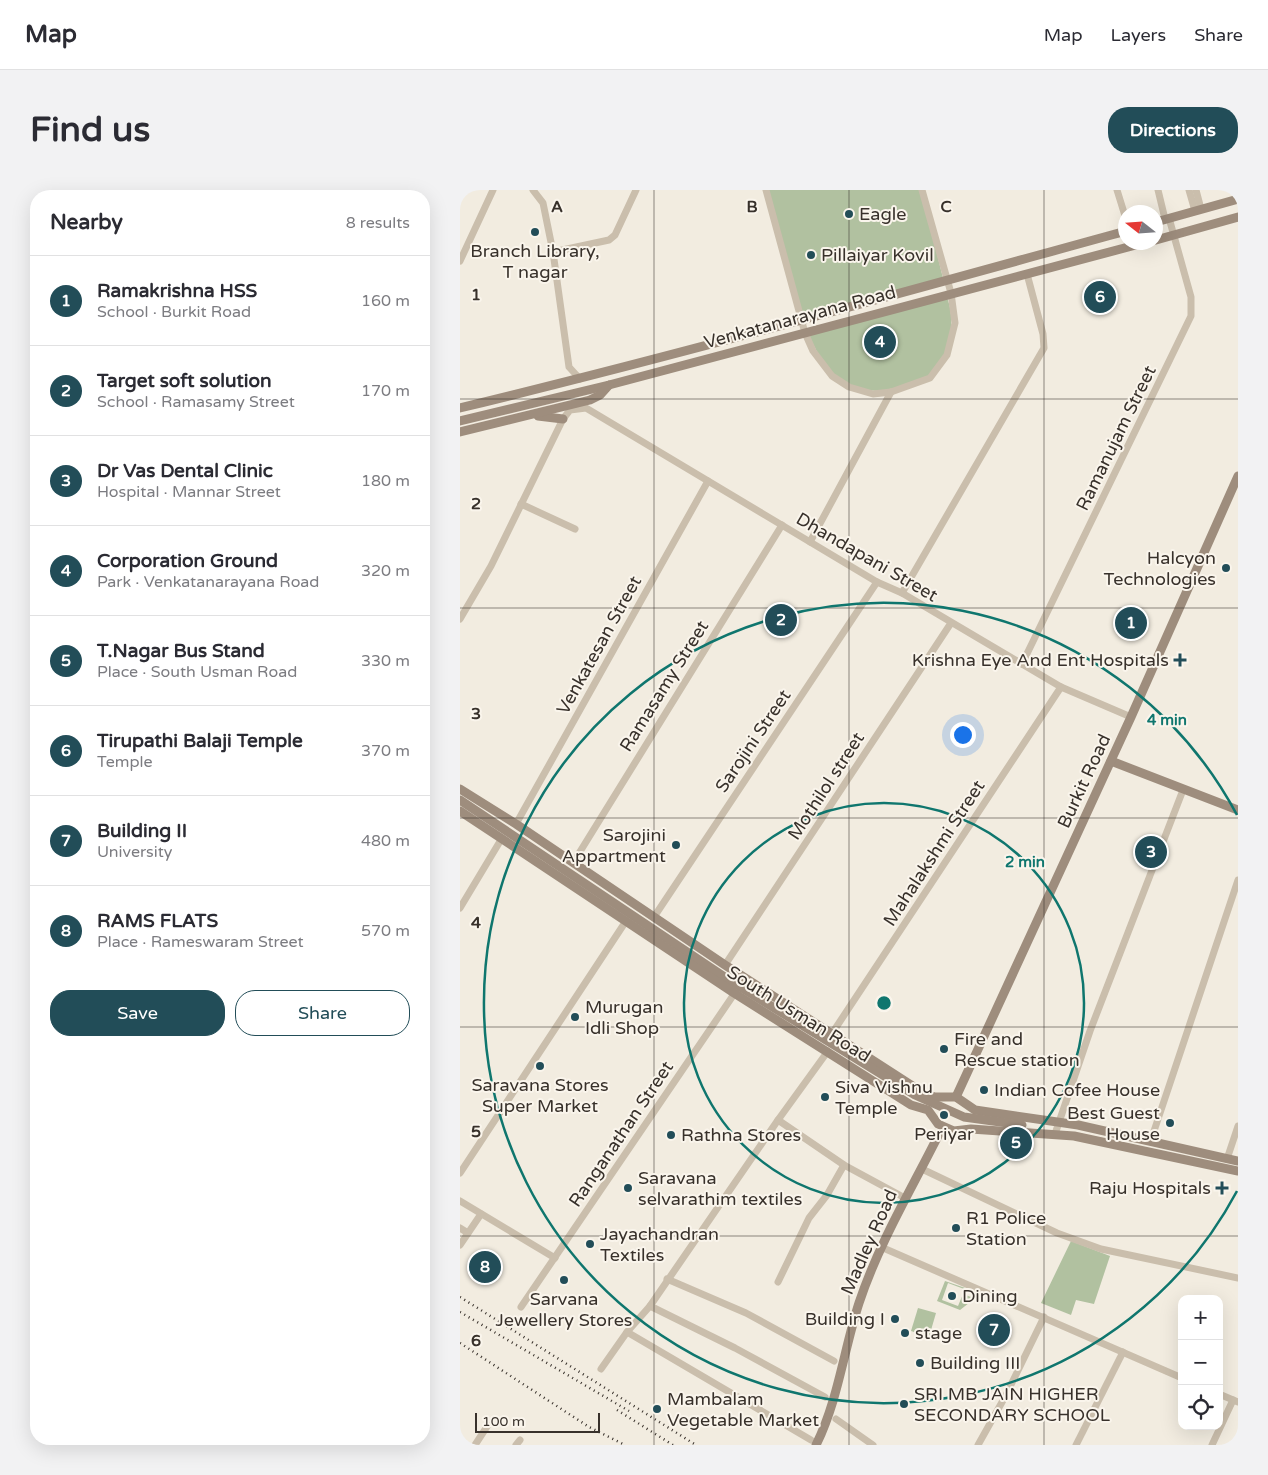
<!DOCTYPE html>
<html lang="en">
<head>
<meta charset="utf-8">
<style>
	body { margin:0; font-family:"Varela Round",sans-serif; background:#f2f2f3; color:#2b2b33 }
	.controls { position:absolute; right:15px; bottom:15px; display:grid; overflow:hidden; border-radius:10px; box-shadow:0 5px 20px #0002 }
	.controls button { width:45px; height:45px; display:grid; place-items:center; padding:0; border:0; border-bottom:1px solid #e1e1e2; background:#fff; color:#2b2b33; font:25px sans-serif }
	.compass { position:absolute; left:658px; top:15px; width:45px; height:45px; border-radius:50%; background:#fff; box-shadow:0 5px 20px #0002; rotate:287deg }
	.scale { position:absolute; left:15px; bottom:12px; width:125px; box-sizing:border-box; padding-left:5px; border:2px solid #38312b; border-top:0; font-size:14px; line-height:18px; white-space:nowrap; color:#38312b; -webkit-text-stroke:4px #faf5ec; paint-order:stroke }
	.you { position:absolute; left:502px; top:544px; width:18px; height:18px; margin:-12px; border:4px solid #fff; border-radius:50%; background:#1a73e8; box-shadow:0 0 0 8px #1a73e833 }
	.badge { display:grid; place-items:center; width:32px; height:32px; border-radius:50%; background:#224d58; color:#fff; font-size:16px; font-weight:700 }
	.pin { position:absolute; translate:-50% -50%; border:2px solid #fff; box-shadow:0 1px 5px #0006 }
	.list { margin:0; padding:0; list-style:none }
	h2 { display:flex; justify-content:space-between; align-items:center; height:65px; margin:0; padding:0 20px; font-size:21px }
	h2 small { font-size:16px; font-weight:400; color:#7c7c81 }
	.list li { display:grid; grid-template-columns:32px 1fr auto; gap:15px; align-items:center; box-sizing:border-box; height:90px; padding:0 20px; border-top:1px solid #e1e1e2 }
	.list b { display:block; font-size:19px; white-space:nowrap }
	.list p { margin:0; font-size:16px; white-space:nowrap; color:#7c7c81 }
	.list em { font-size:16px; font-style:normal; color:#7c7c81 }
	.actions { display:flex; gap:10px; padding:15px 20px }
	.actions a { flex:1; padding:11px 0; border:1px solid #224d58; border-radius:20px; text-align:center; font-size:18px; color:#224d58 }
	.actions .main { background:#224d58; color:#fff }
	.icon { flex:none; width:28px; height:28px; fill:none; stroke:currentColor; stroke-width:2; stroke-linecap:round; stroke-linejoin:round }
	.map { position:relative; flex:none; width:778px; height:1255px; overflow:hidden; border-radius:20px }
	header { display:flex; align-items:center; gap:30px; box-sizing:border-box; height:70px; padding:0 25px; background:#fff; border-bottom:1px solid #e1e1e2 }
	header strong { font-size:24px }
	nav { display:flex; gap:28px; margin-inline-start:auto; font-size:18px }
	.intro { display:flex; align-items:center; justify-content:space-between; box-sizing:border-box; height:120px; padding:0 30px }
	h1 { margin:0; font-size:35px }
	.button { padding:12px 22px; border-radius:20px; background:#224d58; color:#fff; font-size:18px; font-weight:700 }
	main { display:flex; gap:30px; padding:0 30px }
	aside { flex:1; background:#fff; border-radius:20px; box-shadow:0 5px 20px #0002 }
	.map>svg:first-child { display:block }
	.green { fill:#b1c1a0; fill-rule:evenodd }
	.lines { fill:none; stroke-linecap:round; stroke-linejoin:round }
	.street { stroke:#cabeac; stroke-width:7 }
	.secondary { stroke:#9e8d7d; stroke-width:9 }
	.rail { stroke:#38312b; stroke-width:2.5; stroke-dasharray:1 4; stroke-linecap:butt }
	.grid { fill:none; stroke:#38312b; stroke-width:1; stroke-opacity:0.55 }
	.ring { fill:none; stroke:#0f766e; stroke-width:2.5 }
	.poi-dot { fill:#224d58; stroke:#faf5ec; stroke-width:2 }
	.labels { text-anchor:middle; stroke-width:4; stroke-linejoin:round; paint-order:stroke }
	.poi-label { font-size:18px; fill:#38312b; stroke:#faf5ec; text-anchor:start }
	.street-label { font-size:18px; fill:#38312b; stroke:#faf5ec }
	.grid-label { font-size:16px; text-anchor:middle; font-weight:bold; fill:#38312b; stroke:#faf5ec; stroke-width:4; stroke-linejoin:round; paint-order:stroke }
	.centre { fill:#0f766e; stroke:#faf5ec; stroke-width:2.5 }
	.ring-label { font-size:15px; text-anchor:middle; font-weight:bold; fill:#0f766e; stroke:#faf5ec; stroke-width:4; stroke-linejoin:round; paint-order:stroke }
</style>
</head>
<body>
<header>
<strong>Map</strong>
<nav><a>Map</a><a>Layers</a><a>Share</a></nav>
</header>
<div class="intro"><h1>Find us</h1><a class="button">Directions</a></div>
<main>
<aside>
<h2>Nearby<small>8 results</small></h2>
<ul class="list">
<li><span class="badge">1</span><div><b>Ramakrishna HSS</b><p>School · Burkit Road</p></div><em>160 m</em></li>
<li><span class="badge">2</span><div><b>Target soft solution</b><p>School · Ramasamy Street</p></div><em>170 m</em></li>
<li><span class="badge">3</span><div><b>Dr Vas Dental Clinic</b><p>Hospital · Mannar Street</p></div><em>180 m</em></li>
<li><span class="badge">4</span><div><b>Corporation Ground</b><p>Park · Venkatanarayana Road</p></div><em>320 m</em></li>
<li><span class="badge">5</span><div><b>T.Nagar Bus Stand</b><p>Place · South Usman Road</p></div><em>330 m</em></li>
<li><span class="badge">6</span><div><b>Tirupathi Balaji Temple</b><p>Temple</p></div><em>370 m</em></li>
<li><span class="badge">7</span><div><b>Building II</b><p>University</p></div><em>480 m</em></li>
<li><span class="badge">8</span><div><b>RAMS FLATS</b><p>Place · Rameswaram Street</p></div><em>570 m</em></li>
</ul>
<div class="actions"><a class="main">Save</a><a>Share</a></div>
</aside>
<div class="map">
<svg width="778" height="1255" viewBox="0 0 778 1255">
	<rect width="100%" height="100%" fill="#f2ece0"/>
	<g class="green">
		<path d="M308 0H461L483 88 343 126Z"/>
		<path d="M486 105C497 129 491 168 469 186 465 190 457 191 451 193 423 203 401 206 375 186 363 176 355 158 348 144Z"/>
		<path d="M611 1051 650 1066 634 1114 616 1110 611 1125 581 1113Z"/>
		<path d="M485 1091 514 1101 509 1113 500 1120 477 1111ZM488 1093 512 1102 511 1107 503 1104 498 1116 482 1110Z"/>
		<path d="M458 1118 476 1123 469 1147 451 1141Z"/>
	</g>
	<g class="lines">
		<g class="street">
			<path d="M73 0 83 13 93 62 109 177 120 189"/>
			<path d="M306 0 345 143 353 161 372 186 389 197 413 204 431 202 470 188 487 165 495 133 491 103 462 0"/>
			<path d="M657 0 666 29"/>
			<path d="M698 0 705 29"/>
			<path d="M729 0 735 21"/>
			<path d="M736 0 741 19"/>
			<path d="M93 62 149 50 155 45 176 0"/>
			<path d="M0 71 33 0"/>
			<path d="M61 314 115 339"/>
			<path d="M350 352 431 202"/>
			<path d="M442 403 584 158 583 144 567 84"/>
			<path d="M0 429 31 376 103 229 110 220 126 218 417 392 442 403 601 497 671 527"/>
			<path d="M562 474 731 126V107L709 28"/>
			<path d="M56 634 248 291"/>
			<path d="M113 673 322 335"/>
			<path d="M0 718 42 648"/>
			<path d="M194 727 417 392"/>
			<path d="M265 775 491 433"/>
			<path d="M371 845 601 497"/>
			<path d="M318 930 384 975 445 1008"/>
			<path d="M595 944 630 841 723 600"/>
			<path d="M691 950 778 690"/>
			<path d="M767 969 778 936"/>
			<path d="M462 979 597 1043 641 1059 778 1088"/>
			<path d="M0 983 166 731"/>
			<path d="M0 1011 95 1068"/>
			<path d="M0 1038 8 1043"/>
			<path d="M0 1055 21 1024"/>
			<path d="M421 1057 722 1188"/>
			<path d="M207 1089 286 1123 374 1171"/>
			<path d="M318 1092 349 1028 367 1005 384 975"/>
			<path d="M190 1116 275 1158 365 1207"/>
			<path d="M61 1117 285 788"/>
			<path d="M167 1142 351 1250"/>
			<path d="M141 1179 167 1142 190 1116 318 930 368 861"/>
			<path d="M759 1204 778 1212"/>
			<path d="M376 1229 413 1255"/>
			<path d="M15 1255 28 1235"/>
			<path d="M56 1255 60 1250"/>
			<path d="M518 1255 546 1205 584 1127"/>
			<path d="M616 1255 663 1162"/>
			<path d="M752 1255 773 1210"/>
		</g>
		<g class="secondary">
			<path d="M696 32 778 9"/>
			<path d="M696 50 778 27"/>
			<path d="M0 218C223 164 444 102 666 41"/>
			<path d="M78 226 103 229"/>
			<path d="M0 231 149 195 687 52"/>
			<path d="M0 242 130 210 140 205 149 195"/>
			<path d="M651 571 778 620"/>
			<path d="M0 599 56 634 265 775 465 904 475 907H496L515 920 618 935 778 971"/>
			<path d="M0 610 269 790 455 905 504 927 562 935"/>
			<path d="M0 621 274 803 451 915 468 920 478 934 494 941 511 939 614 946 778 981"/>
			<path d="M496 907 671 527 778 286"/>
			<path d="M356 1255C378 1211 384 1159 399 1113 419 1053 451 1000 479 944L487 939"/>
		</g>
		<g class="rail">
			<path d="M0 1107 236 1255"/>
			<path d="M0 1122 169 1221"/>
			<path d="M0 1153 129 1237 165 1255"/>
			<path d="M157 1220 213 1255"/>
		</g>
	</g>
	<path class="grid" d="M194 0V1255M389 0V1255M584 0V1255M0 209H778M0 418H778M0 628H778M0 837H778M0 1046H778"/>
	<g class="ring">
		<circle cx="424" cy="813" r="200"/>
		<path d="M777 1001A400 400 0 1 1 777 625"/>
	</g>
	<g class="poi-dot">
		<circle cx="389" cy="24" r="5"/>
		<circle cx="75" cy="42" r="5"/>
		<circle cx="351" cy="65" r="5"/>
		<circle cx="766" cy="378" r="5"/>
		<path d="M717.5 462.5h5v5h5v5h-5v5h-5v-5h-5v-5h5z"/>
		<circle cx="216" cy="655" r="5"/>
		<circle cx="115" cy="827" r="5"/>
		<circle cx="484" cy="859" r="5"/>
		<circle cx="80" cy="876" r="5"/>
		<circle cx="524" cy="900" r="5"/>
		<circle cx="365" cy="907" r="5"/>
		<circle cx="484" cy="925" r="5"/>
		<circle cx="710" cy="933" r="5"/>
		<circle cx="211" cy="945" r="5"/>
		<circle cx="168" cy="998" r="5"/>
		<path d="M759.5 990.5h5v5h5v5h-5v5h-5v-5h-5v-5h5z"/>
		<circle cx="496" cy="1038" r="5"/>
		<circle cx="130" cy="1054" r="5"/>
		<circle cx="104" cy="1090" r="5"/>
		<circle cx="492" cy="1106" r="5"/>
		<circle cx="435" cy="1129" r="5"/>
		<circle cx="445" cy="1143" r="5"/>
		<circle cx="460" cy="1173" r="5"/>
		<circle cx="444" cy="1214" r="5"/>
		<circle cx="197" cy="1219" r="5"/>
	</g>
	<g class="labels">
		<g class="poi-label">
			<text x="399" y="30">Eagle</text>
			<text x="75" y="67" text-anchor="middle">Branch Library,<tspan x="75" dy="21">T nagar</tspan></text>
			<text x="361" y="71">Pillaiyar Kovil</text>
			<text x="756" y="374" text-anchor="end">Halcyon<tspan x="756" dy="21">Technologies</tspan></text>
			<text x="709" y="476" text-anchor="end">Krishna Eye And Ent Hospitals</text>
			<text x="206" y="651" text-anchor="end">Sarojini<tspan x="206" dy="21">Appartment</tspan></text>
			<text x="125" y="823">Murugan<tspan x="125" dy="21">Idli Shop</tspan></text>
			<text x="494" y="855">Fire and<tspan x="494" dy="21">Rescue station</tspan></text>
			<text x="80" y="901" text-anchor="middle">Saravana Stores<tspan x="80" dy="21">Super Market</tspan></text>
			<text x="375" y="903">Siva Vishnu<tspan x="375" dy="21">Temple</tspan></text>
			<text x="534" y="906">Indian Cofee House</text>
			<text x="700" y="929" text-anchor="end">Best Guest<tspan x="700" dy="21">House</tspan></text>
			<text x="484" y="950" text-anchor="middle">Periyar</text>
			<text x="221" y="951">Rathna Stores</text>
			<text x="178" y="994">Saravana<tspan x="178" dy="21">selvarathim textiles</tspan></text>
			<text x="751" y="1004" text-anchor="end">Raju Hospitals</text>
			<text x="506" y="1034">R1 Police<tspan x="506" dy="21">Station</tspan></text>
			<text x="140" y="1050">Jayachandran<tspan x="140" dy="21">Textiles</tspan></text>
			<text x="502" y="1112">Dining</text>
			<text x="104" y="1115" text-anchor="middle">Sarvana<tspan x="104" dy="21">Jewellery Stores</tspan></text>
			<text x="425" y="1135" text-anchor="end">Building I</text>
			<text x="455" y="1149">stage</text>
			<text x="470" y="1179">Building III</text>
			<text x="454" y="1210">SRI MB JAIN HIGHER<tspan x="454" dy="21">SECONDARY SCHOOL</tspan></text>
			<text x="207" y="1215">Mambalam<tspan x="207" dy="21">Vegetable Market</tspan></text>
		</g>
		<g class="street-label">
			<text transform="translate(340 127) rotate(-15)" y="6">Venkatanarayana Road</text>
			<text transform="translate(656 248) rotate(-64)" y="6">Ramanujam Street</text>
			<text transform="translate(407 367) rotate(30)" y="6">Dhandapani Street</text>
			<text transform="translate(139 455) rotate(-61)" y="6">Venkatesan Street</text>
			<text transform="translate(204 496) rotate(-58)" y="6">Ramasamy Street</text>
			<text transform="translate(293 551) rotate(-56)" y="6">Sarojini Street</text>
			<text transform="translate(624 591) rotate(-65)" y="6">Burkit Road</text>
			<text transform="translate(366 596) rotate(-57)" y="6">Mothilol street</text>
			<text transform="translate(474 663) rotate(-57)" y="6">Mahalakshmi Street</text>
			<text transform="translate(339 824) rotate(32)" y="6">South Usman Road</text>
			<text transform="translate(161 944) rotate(-56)" y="6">Ranganathan Street</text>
			<text transform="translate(409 1052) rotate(-66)" y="6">Madley Road</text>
		</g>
	</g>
	<g class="grid-label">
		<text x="97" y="22">A</text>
		<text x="292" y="22">B</text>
		<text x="486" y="22">C</text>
		<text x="16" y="110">1</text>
		<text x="16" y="319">2</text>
		<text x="16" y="529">3</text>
		<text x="16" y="738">4</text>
		<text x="16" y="947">5</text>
		<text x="16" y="1156">6</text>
	</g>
	<circle cx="424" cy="813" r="8" class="centre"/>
	<g class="ring-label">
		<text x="707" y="535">4 min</text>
		<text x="565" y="677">2 min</text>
	</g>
</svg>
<div class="controls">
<button>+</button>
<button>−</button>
<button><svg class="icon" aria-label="locate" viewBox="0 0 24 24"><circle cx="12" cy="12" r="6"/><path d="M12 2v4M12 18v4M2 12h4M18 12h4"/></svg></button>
</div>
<svg class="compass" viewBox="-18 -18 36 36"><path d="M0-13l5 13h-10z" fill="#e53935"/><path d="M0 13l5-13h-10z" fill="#7c7c81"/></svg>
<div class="scale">100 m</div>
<div class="you"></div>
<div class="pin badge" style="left:671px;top:433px">1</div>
<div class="pin badge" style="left:321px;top:430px">2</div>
<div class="pin badge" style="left:691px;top:662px">3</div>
<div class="pin badge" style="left:420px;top:152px">4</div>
<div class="pin badge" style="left:556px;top:953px">5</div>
<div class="pin badge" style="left:640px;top:107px">6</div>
<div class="pin badge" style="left:534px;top:1140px">7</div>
<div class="pin badge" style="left:25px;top:1077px">8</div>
</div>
</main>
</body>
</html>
